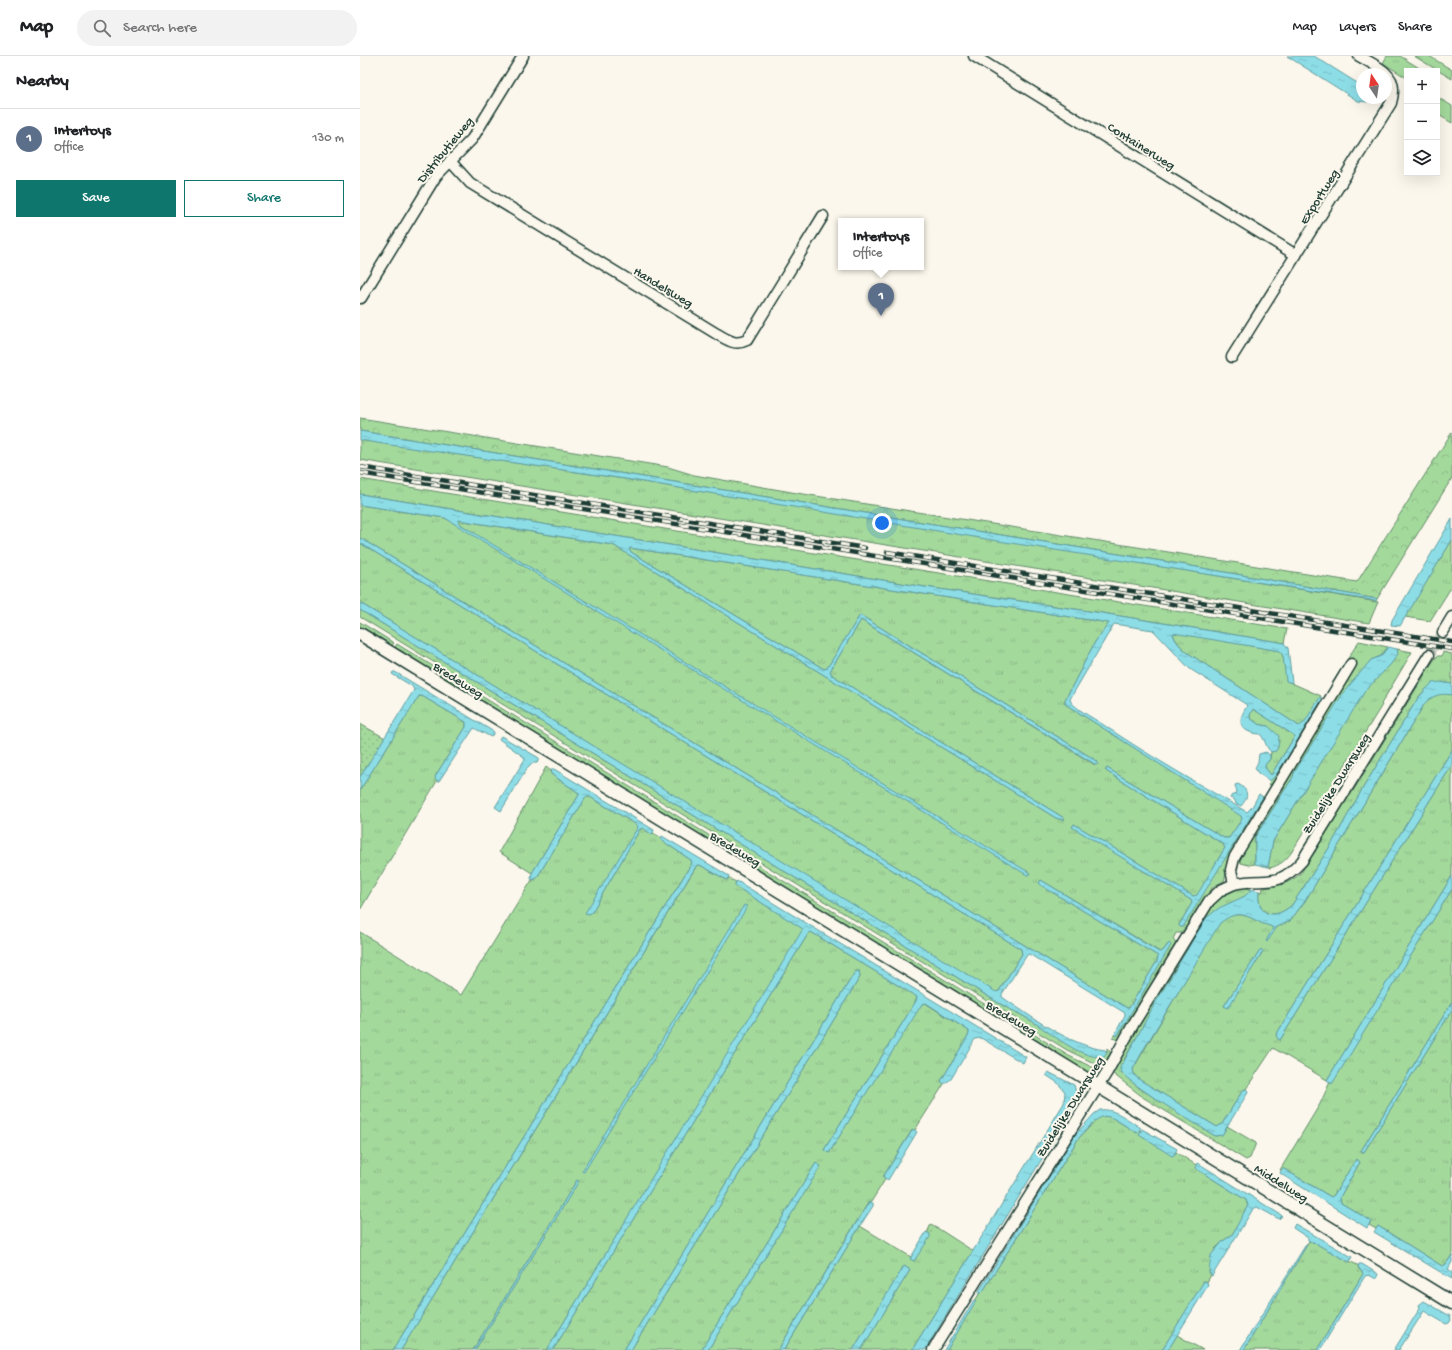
<!DOCTYPE html>
<html lang="en">
<head>
<meta charset="utf-8">
<style>
	body { margin:0; font-family:"Gochi Hand",sans-serif; background:#f2f2f2; color:#202124 }
	.controls { position:absolute; right:12px; top:12px; display:grid; overflow:hidden; border-radius:0px; box-shadow:0 4px 16px #0002 }
	.controls button { width:36px; height:36px; display:grid; place-items:center; padding:0; border:0; border-bottom:1px solid #e0e0e0; background:#fff; color:#202124; font:20px sans-serif }
	.compass { position:absolute; left:996px; top:12px; width:36px; height:36px; border-radius:50%; background:#fff; box-shadow:0 4px 16px #0002; rotate:347deg }
	.you { position:absolute; left:522px; top:467px; width:14px; height:14px; margin:-10px; border:3px solid #fff; border-radius:50%; background:#1a73e8; box-shadow:0 0 0 6px #1a73e833 }
	.badge { display:grid; place-items:center; width:26px; height:26px; border-radius:50%; background:#0f766e; color:#fff; font-size:13px; font-weight:700 }
	.pin { position:absolute; translate:-50% -33px; filter:drop-shadow(0 1px 2px #0008) }
	.pin::after { content:''; position:absolute; top:21px; width:14px; height:12px; background:inherit; clip-path:polygon(0 0,100% 0,50% 100%) }
	.popup { position:absolute; left:478px; top:162px; width:86px; height:52px; box-sizing:border-box; display:grid; place-content:center; border-radius:0px; background:#fff; filter:drop-shadow(0 1px 3px #0005); font-size:13px; white-space:nowrap; color:#757577 }
	.popup b { font-size:15px; color:#202124 }
	.popup::after { content:''; position:absolute; left:50%; top:100%; margin-left:-8px; border:8px solid transparent; border-top-color:#fff }
	.list { margin:0; padding:0; list-style:none }
	h2 { display:flex; justify-content:space-between; align-items:center; height:52px; margin:0; padding:0 16px; font-size:17px }
	h2 small { font-size:13px; font-weight:400; color:#757577 }
	.list li { display:grid; grid-template-columns:26px 1fr auto; gap:12px; align-items:center; box-sizing:border-box; height:60px; padding:0 16px; border-top:1px solid #e0e0e0 }
	.list b { display:block; font-size:15px; white-space:nowrap }
	.list p { margin:0; font-size:13px; white-space:nowrap; color:#757577 }
	.list em { font-size:13px; font-style:normal; color:#757577 }
	.actions { display:flex; gap:8px; padding:12px 16px }
	.actions a { flex:1; padding:9px 0; border:1px solid #0f766e; border-radius:0px; text-align:center; font-size:14px; color:#0f766e }
	.actions .main { background:#0f766e; color:#fff }
	.icon { flex:none; width:22px; height:22px; fill:none; stroke:currentColor; stroke-width:2; stroke-linecap:round; stroke-linejoin:round }
	.map { position:relative; flex:none; width:1092px; height:1294px; overflow:hidden }
	header { display:flex; align-items:center; gap:24px; box-sizing:border-box; height:56px; padding:0 20px; background:#fff; border-bottom:1px solid #e0e0e0 }
	header strong { font-size:19px }
	nav { display:flex; gap:22px; margin-inline-start:auto; font-size:14px }
	.search { width:280px; height:36px; background:#f2f2f2; display:flex; align-items:center; gap:10px; box-sizing:border-box; padding:0 14px; border-radius:22px; color:#757577; font-size:15px }
	main { display:flex }
	aside { flex:1; background:#fff }
	.map>svg:first-child { display:block }
	.grass { fill:url(#grass-tufts); stroke:#628b68; fill-rule:evenodd }
	.forest { fill:url(#forest-crowns); stroke:#628b68 }
	.garden { fill:url(#garden-dots); stroke:#628b68 }
	.pitch { fill:#a4d99c; stroke:#628b68 }
	.water { fill:url(#water-ripples); stroke:#619d9f }
	.lines { fill:none; stroke-linecap:round; stroke-linejoin:round }
	.minor-tunnel { stroke:#cfd2c7; stroke-width:10; stroke-dasharray:10 5; stroke-linecap:butt }
	.minor-casing { stroke:#1f3d34; stroke-width:13 }
	.tertiary-casing { stroke:#1f3d34; stroke-width:15 }
	.minor { stroke:#fbf7ec; stroke-width:10 }
	.tertiary { stroke:#fbf7ec; stroke-width:12 }
	.rail-casing { stroke:#1f3d34; stroke-width:4.5 }
	.rail { stroke:#fbf7ec; stroke-width:3; stroke-dasharray:9; stroke-linecap:butt }
	.labels { text-anchor:middle; stroke-width:4; stroke-linejoin:round; paint-order:stroke }
	.street-label { font-size:13px; fill:#1f3d34; stroke:#fbf7ec }
</style>
</head>
<body>
<header>
<strong>Map</strong>
<div class="search"><svg class="icon" aria-label="search" viewBox="0 0 24 24"><circle cx="10" cy="10" r="6"/><path d="M15 15l6 6"/></svg>Search here</div>
<nav><a>Map</a><a>Layers</a><a>Share</a></nav>
</header>
<main>
<aside>
<h2>Nearby<small></small></h2>
<ul class="list">
<li><span class="badge" style="background:#5c6f8a">1</span><div><b>Intertoys</b><p>Office</p></div><em>130 m</em></li>
</ul>
<div class="actions"><a class="main">Save</a><a>Share</a></div>
</aside>
<div class="map">
<svg width="1092" height="1294" viewBox="0 0 1092 1294">
	<defs>
		<pattern id="grass-tufts" width="24" height="20" patternUnits="userSpaceOnUse"><rect width="24" height="20" fill="#a4d99c"/><path d="M3 7l-1-3M5 7V3M7 7l1-3M15 17l-1-3M17 17v-4M19 17l1-3" fill="none" stroke="#8dbb87"/></pattern>
		<pattern id="forest-crowns" width="20" height="18" patternUnits="userSpaceOnUse"><rect width="20" height="18" fill="#a4d99c"/><path d="M2 6a3 3 0 1 1 6 0M12 15a3 3 0 1 1 6 0" fill="none" stroke="#8dbb87"/></pattern>
		<pattern id="garden-dots" width="8" height="8" patternUnits="userSpaceOnUse"><rect width="8" height="8" fill="#a4d99c"/><path d="M2 2h.1M6 6h.1" fill="none" stroke="#8dbb87" stroke-width="1.8" stroke-linecap="round"/></pattern>
		<pattern id="water-ripples" width="26" height="14" patternUnits="userSpaceOnUse"><rect width="26" height="14" fill="#8ddde7"/><path d="M2 4q2-2 4 0t4 0M15 11q2-2 4 0t4 0" fill="none" stroke="#79bfc7"/></pattern>
	</defs>
	<rect width="100%" height="100%" fill="#fbf7ec"/>
	<filter id="ink" filterUnits="userSpaceOnUse"><feTurbulence type="fractalNoise" baseFrequency=".025" numOctaves="2"/><feDisplacementMap in="SourceGraphic" scale="8" xChannelSelector="R" yChannelSelector="G"/><feConvolveMatrix kernelMatrix="1 2 1 2 8 2 1 2 1" color-interpolation-filters="sRGB"/></filter>
	<g filter="url(#ink)">
		<g class="grass">
			<path d="M1027 0H1040L1064 15H1047V22L1023 7Z"/>
			<path d="M1054 0H1069L1092 14V23Z"/>
			<path d="M1077 41 1092 50V67L1077 58Z"/>
			<path d="M0 384 265 423 1018 546 1009 567 0 404Z"/>
			<path d="M0 423 311 474 927 573 924 587 742 557 565 531 0 438Z"/>
			<path d="M0 449 85 462 106 472 100 468 98 464 253 489 696 762 703 764H704V762L472 619 470 615 501 564 735 709 738 706 737 705 500 559 467 613H464L271 496 269 493 270 492 749 567 735 586 705 644V648L881 759 882 763 869 782H864L747 712 746 713V715L863 788 865 792 863 795 837 840H833L714 768 713 769V771L831 844 832 847 819 869 903 741 904 744 903 748 868 804 865 822 864 825 853 831 829 870 823 877H816L813 883 816 888 805 910 759 984 752 982 755 978V980L758 979 808 888 803 895 800 896 681 824 682 830 798 900 797 905 769 952H767L0 482Z"/>
			<path d="M1092 484V530L1070 565 1045 561Z"/>
			<path d="M0 487 661 893 662 898 639 935 636 937 0 547Z"/>
			<path d="M0 554 642 949 669 963 710 990 747 997V992L751 997 742 1011 707 994 0 561Z"/>
			<path d="M0 566 34 587 31 591 0 572Z"/>
			<path d="M813 576 920 595 923 600 927 625 961 640 941 674 939 670 828 597C822 592 814 585 813 576Z"/>
			<path d="M999 585 1028 591 1021 600 1011 604 934 717 933 721 895 781V808L889 809 881 807 879 802 908 754 915 747 923 735 926 724 975 629H971Z"/>
			<path d="M37 588 149 657 146 662 34 593Z"/>
			<path d="M1037 593 1052 596 1021 648 1022 649 931 797C925 805 920 809 910 812L908 811 913 785 1005 634 1031 608 1037 598Z"/>
			<path d="M1083 596 1092 598V628C1076 625 1068 629 1058 642L1003 732 971 789 932 849C915 864 896 861 899 835L902 836 903 832C918 831 930 827 941 817L989 740H990L1072 607 1077 600H1082Z"/>
			<path d="M1082 637 1092 639V694L916 979 920 984 1092 709V820L967 1024 913 992 886 1033 883 1034 862 1068 857 1071 780 1024 774 1019 773 1013 857 870C872 853 885 858 902 867 906 869 910 869 913 872L907 885 917 871 930 865 945 845 1065 647 1069 642ZM901 893 903 895 868 951 864 950Z"/>
			<path d="M59 640H62L106 666V671L76 719V724L77 725 0 854V734Z"/>
			<path d="M962 643 966 645 915 727 909 729 910 725 915 720 927 702Z"/>
			<path d="M893 653 935 680 911 719 906 713 905 709 910 703 911 696 916 694 918 691 908 670 898 668 890 662V659Z"/>
			<path d="M151 658 688 987 685 992 148 663Z"/>
			<path d="M186 711 191 715V718L219 737V739L172 817 139 796Z"/>
			<path d="M226 741H230L277 769 278 771 229 858 232 856 280 773 282 772 291 778 293 777 302 782 301 784 331 804 332 807 33 1294H0V876L101 939 172 824 176 823Z"/>
			<path d="M337 809H340L367 824 368 822 376 826 375 830 444 873 187 1294H115L218 1126 217 1124 113 1294H41Z"/>
			<path d="M885 831 890 833 891 835 885 840 846 862 766 1000 761 1011V1016L779 1032 855 1080 862 1079 867 1070 896 1087 890 1102 886 1104 784 1042 752 1017 769 988 778 967 847 855 866 838 876 833Z"/>
			<path d="M1092 833V946L1001 1095 1004 1096 1092 954V1199L1086 1208 1082 1210 1018 1170 1016 1173 1009 1169 1011 1165 981 1147 980 1141 1000 1106 996 1103 974 1139 971 1141 924 1113 920 1114 960 1048 970 1026 972 1027Z"/>
			<path d="M451 876 557 941 556 945 464 1094 469 1097 561 948 565 947 609 975V978L581 1025 584 1028 555 1074H552L523 1121 526 1122 511 1146 508 1147 418 1294H348L460 1111 456 1107 341 1294H271L500 921 499 915 495 916 264 1294H193L448 878Z"/>
			<path d="M690 988 707 999 738 1014 732 1016H725L687 993Z"/>
			<path d="M744 1060 751 1061 777 1077 779 1074 781 1075 779 1078 814 1099 816 1096 836 1109 835 1112 886 1144 888 1151 872 1179 863 1185 855 1193 849 1216 851 1219 847 1226H844L802 1294H587L619 1238 623 1235 718 1083 738 1062Z"/>
			<path d="M571 1168 613 1195 552 1294H501L550 1214 544 1210 493 1294H424L500 1170 551 1201V1203L554 1205 569 1178 567 1177Z"/>
			<path d="M949 1185 953 1186 999 1210 998 1212 1002 1216 1003 1218 957 1294H884Z"/>
		</g>
		<path class="forest" d="M0 362 308 411 334 419 437 437 997 526 1092 376V422L1017 543 814 507 0 375Z"/>
		<path class="garden" d="M0 668 27 683 0 727Z"/>
		<path class="pitch" d="M817 1279 843 1294H808Z"/>
		<g class="water">
			<path d="M927 0H954L1002 30V42H1010L1007 46 998 45Z"/>
			<path d="M0 375 814 507 1017 543 1016 545 632 484 265 423 23 388 0 384Z"/>
			<path d="M0 438 565 531 742 557 919 586 924 587 928 592 932 627 926 625 923 600 920 595 813 577C814 585 822 592 828 597L939 670 944 667 960 641H961L962 643 927 702 915 720 910 725 898 717 895 712 898 706 899 698 906 696 910 699V703L905 709 906 713 911 719 935 680 893 653 890 659V662L898 668 908 670 919 680 918 691 916 695 911 696C906 692 905 683 900 678 892 678 880 674 881 664 881 659 885 654 887 649L830 613 793 574 754 568 710 643 711 646C721 657 736 663 748 672 793 702 840 729 887 756L892 751 899 738 903 741 823 871H820L819 869 832 847 831 844 712 771 714 768 833 840 837 839 863 795 865 792 863 788 746 715V713L747 712 864 782H869L882 763 881 760 705 648V644L735 586 749 567 270 492 269 493 271 496 464 613 467 612 500 559 737 705 738 708 736 709 501 564 470 615 472 619 704 762V764H703L696 762 253 489 98 464 100 468 106 472 670 817 669 819H667L85 462 0 449Z"/>
			<path d="M1092 463V484L1040 570 1031 569 1032 564Z"/>
			<path d="M0 482 767 952H769L797 905 798 900 682 830 679 827 681 824 799 896 803 895 809 887 811 889 758 979 755 980V978L765 959V957L669 898 667 899 642 938V941C670 960 711 990 745 994L747 997 744 1001C720 1003 690 976 670 964 661 958 651 954 642 949L0 554V547L636 936 639 935 662 898 661 893 0 487Z"/>
			<path d="M1028 591 1037 593 1038 598 1031 608 1005 635 913 785 908 811 895 808V781L933 721 934 717 983 637 1011 604 1021 600Z"/>
			<path d="M33 616H35L134 676 131 681 114 672 79 725H77L75 722 76 719 106 671V666L62 640H59L0 734V721L54 634 52 630 32 618Z"/>
			<path d="M1081 626 1092 628V639C1081 637 1073 639 1065 647L945 845 930 865 917 871 907 886 906 885 913 872C910 869 905 869 901 867 884 858 877 854 860 867L785 991 773 1013 774 1019 780 1024 857 1071 862 1068 883 1034 886 1033 888 1035 887 1038 862 1079 855 1080C840 1070 766 1027 761 1015 759 1012 760 1010 762 1007H763L794 949 846 862 859 852 885 840 890 835V833L899 835C896 861 915 864 932 849L971 789 1003 732 1058 642 1072 627Z"/>
			<path d="M141 680 179 702 177 707H172L168 711 141 755 135 751 165 703 164 701 139 683Z"/>
			<path d="M1092 694V709L920 984 918 983 916 979Z"/>
			<path d="M192 713H194L294 774 293 777 291 778 283 772 280 773 232 856 229 858 225 857 278 771 277 769 230 741H226L176 823 172 824 171 822 172 817 219 739V737L191 718Z"/>
			<path d="M878 728C889 734 889 741 881 750L876 748 875 744 870 742 872 739H875L877 737 875 729Z"/>
			<path d="M302 780 369 820 367 824 340 809H337L335 812 41 1294H33L332 807 331 804 301 784Z"/>
			<path d="M1092 820V833L972 1028 967 1024Z"/>
			<path d="M377 825 666 1001 663 1007 621 982 615 983 591 1023 584 1028 581 1025 609 978V975L566 947 562 948 469 1097 464 1094 556 945 557 941 451 876 448 878 193 1294H187L443 873 375 830V828Z"/>
			<path d="M384 849 388 850 387 851 224 1116H223L222 1115Z"/>
			<path d="M901 893 903 895 868 952 864 950Z"/>
			<path d="M499 915 500 921 271 1294H264L495 916Z"/>
			<path d="M1092 946V954L1004 1096 1001 1095Z"/>
			<path d="M688 1016 714 1029 717 1040 715 1049 565 1294H552L704 1047 705 1036 698 1027 686 1019Z"/>
			<path d="M740 1054C755 1052 768 1064 781 1072L777 1077C744 1057 746 1051 718 1083L623 1235 619 1238V1235L715 1079 734 1058Z"/>
			<path d="M553 1073 557 1076 528 1124 523 1121Z"/>
			<path d="M782 1073 817 1093 814 1099 812 1100 779 1079Z"/>
			<path d="M996 1103 1000 1106 980 1141 981 1147 1011 1165 1007 1172 921 1118 920 1117 922 1113H924L971 1141 974 1139Z"/>
			<path d="M456 1107 461 1110 348 1294H341Z"/>
			<path d="M838 1107 921 1159 922 1160 919 1163 897 1151 893 1153 852 1220 849 1216 851 1199 863 1185 872 1179 888 1149 886 1144 835 1112Z"/>
			<path d="M217 1124 219 1125 115 1294H113Z"/>
			<path d="M509 1146 513 1147V1150L500 1170 424 1294H418Z"/>
			<path d="M935 1168 992 1201 989 1206 953 1186H951L948 1184V1182L933 1172Z"/>
			<path d="M1018 1170 1082 1210 1086 1208 1092 1199V1206L1088 1213 1092 1216V1223L1014 1176Z"/>
			<path d="M566 1176 570 1178V1181L554 1205 550 1203Z"/>
			<path d="M947 1189 884 1294H880L945 1190Z"/>
			<path d="M999 1208H1002L1018 1218 1016 1223 1009 1219 1005 1220 960 1294H957L1003 1218 1002 1216 998 1211Z"/>
			<path d="M544 1210 550 1214 501 1294H493Z"/>
			<path d="M844 1225 847 1226 848 1229 808 1294H802Z"/>
			<path d="M614 1244 616 1245 587 1294H584Z"/>
			<path d="M1064 1245 1090 1260 1091 1264 1089 1267 1086 1268 1064 1255 1039 1294H1034L1060 1252 1059 1249Z"/>
		</g>
		<g class="lines">
			<path class="minor-tunnel" d="M1069 599 1083 576"/>
			<g class="minor-casing">
				<g id="minor">
					<path d="M614 0 936 199"/>
					<path d="M90 105 110 127 357 278C368 284 375 290 387 284L463 160"/>
					<path d="M0 242H1L76 120 112 83 163 0"/>
					<path d="M872 301 1031 47C1032 43 1033 39 1033 34 1034 16 1012 8 999 0"/>
					<path d="M1083 576 1092 561"/>
					<path d="M874 828C906 820 915 835 942 805L1069 599"/>
					<path d="M573 1294 747 1016 774 967 849 845 861 834 874 828 871 814 874 802 991 608"/>
				</g>
			</g>
			<g class="tertiary-casing">
				<path id="tertiary" d="M0 578 1092 1247"/>
			</g>
			<use href="#minor" class="minor"/>
			<use href="#tertiary" class="tertiary"/>
			<g class="rail-casing">
				<g id="rail">
					<path d="M0 411 505 492"/>
					<path d="M0 417 1092 593"/>
					<path d="M527 496 1092 586"/>
				</g>
			</g>
			<use href="#rail" class="rail"/>
		</g>
	</g>
	<g class="labels">
		<g class="street-label">
			<text transform="translate(782 89) rotate(32)" y="5">Containerweg</text>
			<text transform="translate(84 93) rotate(-51)" y="5">Distributieweg</text>
			<text transform="translate(958 140) rotate(-58)" y="5">Exportweg</text>
			<text transform="translate(304 230) rotate(31)" y="5">Handelsweg</text>
			<text transform="translate(99 623) rotate(32)" y="5">Bredeweg</text>
			<text transform="translate(975 727) rotate(-58)" y="5">Zuidelijke Dwarsweg</text>
			<text transform="translate(376 792) rotate(31)" y="5">Bredeweg</text>
			<text transform="translate(652 961) rotate(31)" y="5">Bredeweg</text>
			<text transform="translate(709 1050) rotate(-58)" y="5">Zuidelijke Dwarsweg</text>
			<text transform="translate(922 1126) rotate(32)" y="5">Middelweg</text>
		</g>
	</g>
</svg>
<div class="controls">
<button>+</button>
<button>−</button>
<button><svg class="icon" aria-label="layers" viewBox="0 0 24 24"><path d="M12 4l9 5-9 5-9-5zM3 14l9 5 9-5"/></svg></button>
</div>
<svg class="compass" viewBox="-18 -18 36 36"><path d="M0-13l5 13h-10z" fill="#e53935"/><path d="M0 13l5-13h-10z" fill="#757577"/></svg>
<div class="you"></div>
<div class="pin badge" style="left:521px;top:260px;background:#5c6f8a">1</div>
<div class="popup"><b>Intertoys</b>Office</div>
</div>
</main>
</body>
</html>
